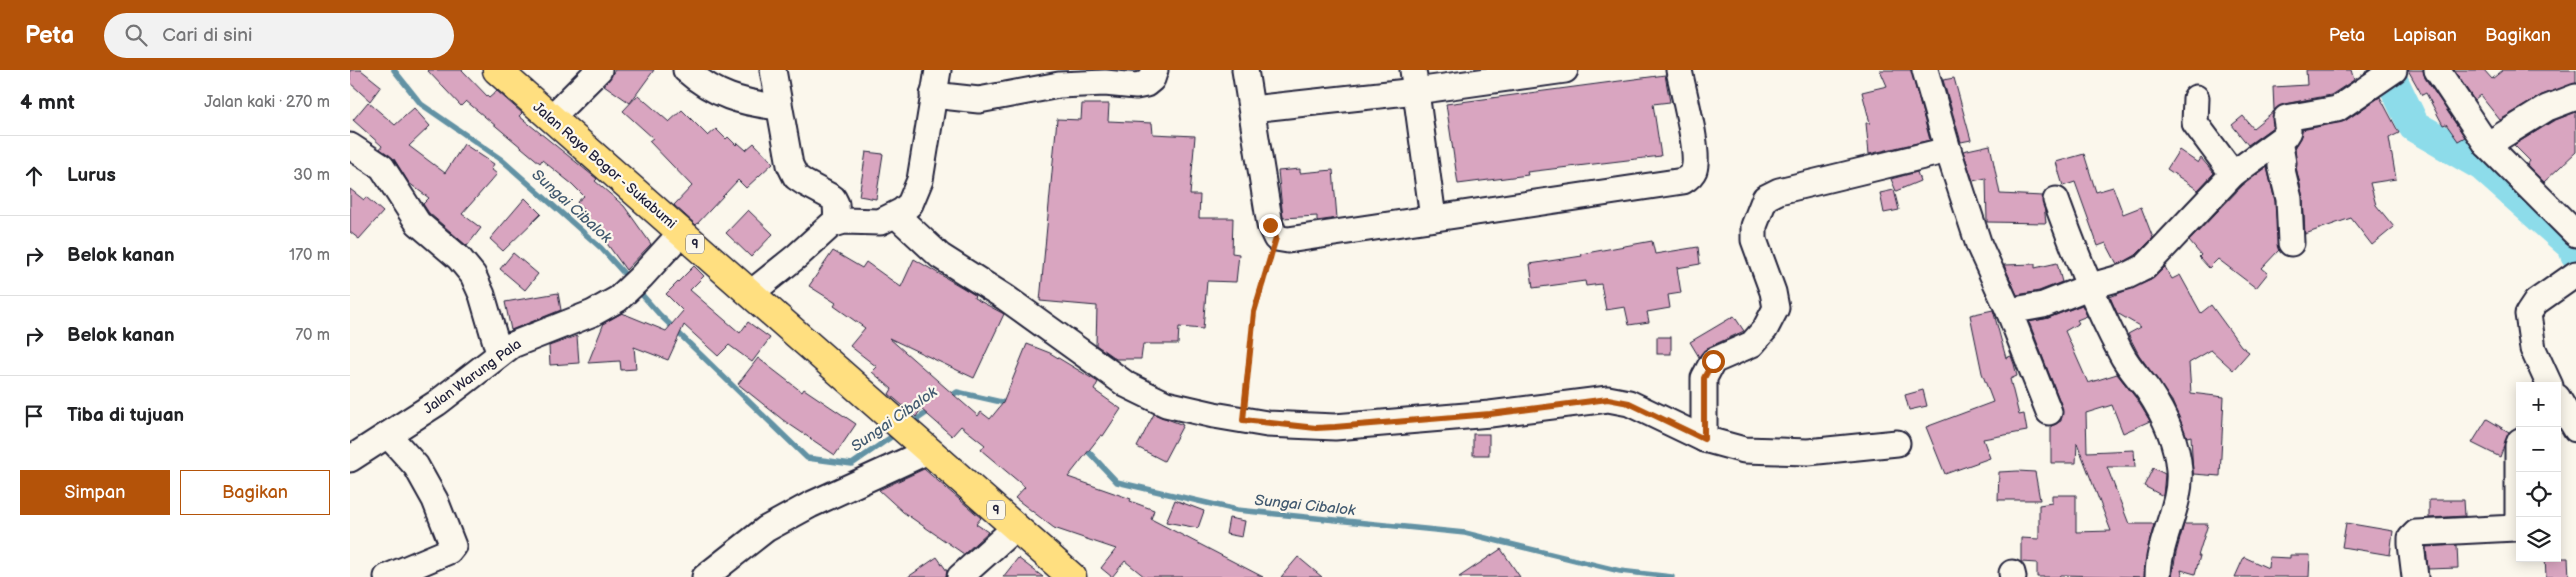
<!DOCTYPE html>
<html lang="id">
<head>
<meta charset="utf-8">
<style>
	body { margin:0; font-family:"Balsamiq Sans",sans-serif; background:#f2f2f2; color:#202124 }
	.controls { position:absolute; right:15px; bottom:15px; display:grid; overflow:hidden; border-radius:0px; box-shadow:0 2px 12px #0003 }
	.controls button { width:45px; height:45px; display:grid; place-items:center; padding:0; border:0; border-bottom:1px solid #e0e0e0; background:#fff; color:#202124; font:25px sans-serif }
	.stop { position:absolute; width:15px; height:15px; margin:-11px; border:4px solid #b45309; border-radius:50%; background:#fff }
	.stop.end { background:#b45309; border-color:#fff; box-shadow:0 1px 5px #0008 }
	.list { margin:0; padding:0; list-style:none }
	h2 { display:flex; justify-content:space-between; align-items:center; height:65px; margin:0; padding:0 20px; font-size:21px }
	h2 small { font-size:16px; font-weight:400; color:#757577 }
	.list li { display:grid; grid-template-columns:32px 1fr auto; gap:15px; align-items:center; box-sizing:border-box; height:80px; padding:0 20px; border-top:1px solid #e0e0e0 }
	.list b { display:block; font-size:19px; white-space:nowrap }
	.list em { font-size:16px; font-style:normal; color:#757577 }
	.actions { display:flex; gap:10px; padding:15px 20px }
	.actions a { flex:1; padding:11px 0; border:1px solid #b45309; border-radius:0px; text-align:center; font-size:18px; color:#b45309 }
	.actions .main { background:#b45309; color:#fff }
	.icon { flex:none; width:28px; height:28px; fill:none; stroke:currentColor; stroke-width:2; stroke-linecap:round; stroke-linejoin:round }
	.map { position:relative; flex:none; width:2226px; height:507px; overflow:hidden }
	header { display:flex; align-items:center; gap:30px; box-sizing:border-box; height:70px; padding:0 25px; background:#b45309; color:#fff }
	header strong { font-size:24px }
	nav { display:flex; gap:28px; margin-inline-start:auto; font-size:18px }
	.search { width:350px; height:45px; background:#f2f2f2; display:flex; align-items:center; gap:12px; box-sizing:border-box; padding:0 18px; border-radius:28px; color:#757577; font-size:19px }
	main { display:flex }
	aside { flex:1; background:#fff }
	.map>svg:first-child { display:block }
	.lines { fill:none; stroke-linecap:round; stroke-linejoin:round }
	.stream { stroke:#6292a4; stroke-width:5.5 }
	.river { stroke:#8ddcea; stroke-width:32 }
	.building { fill:#d9a5c0; stroke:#22223b }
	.minor-casing { stroke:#22223b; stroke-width:29 }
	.highway-casing { stroke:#22223b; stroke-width:31 }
	.path { stroke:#22223b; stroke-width:3; stroke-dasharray:5 4; stroke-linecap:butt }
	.minor { stroke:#fbf7ec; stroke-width:25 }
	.highway { stroke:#ffdf80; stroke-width:28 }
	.route { stroke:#b45309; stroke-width:6 }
	.labels { text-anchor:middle; stroke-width:4.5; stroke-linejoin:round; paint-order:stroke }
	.shield { fill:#fbf7ec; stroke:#636270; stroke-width:1 }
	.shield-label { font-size:12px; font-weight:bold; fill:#22223b }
	.street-label { font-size:14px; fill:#22223b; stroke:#fbf7ec }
	.water-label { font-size:15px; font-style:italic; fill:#425a70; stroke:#fbf7ec }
</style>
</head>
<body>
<header>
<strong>Peta</strong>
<div class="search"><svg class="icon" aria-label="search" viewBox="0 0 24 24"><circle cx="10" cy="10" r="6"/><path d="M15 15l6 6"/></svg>Cari di sini</div>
<nav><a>Peta</a><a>Lapisan</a><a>Bagikan</a></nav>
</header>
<main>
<aside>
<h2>4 mnt<small>Jalan kaki · 270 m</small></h2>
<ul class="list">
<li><svg class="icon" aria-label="ahead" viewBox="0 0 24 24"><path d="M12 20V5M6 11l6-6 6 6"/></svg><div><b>Lurus</b></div><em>30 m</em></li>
<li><svg class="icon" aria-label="right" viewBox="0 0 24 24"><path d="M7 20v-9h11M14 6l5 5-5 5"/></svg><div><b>Belok kanan</b></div><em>170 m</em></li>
<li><svg class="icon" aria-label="right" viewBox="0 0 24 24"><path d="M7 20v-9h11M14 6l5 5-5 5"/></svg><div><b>Belok kanan</b></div><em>70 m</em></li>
<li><svg class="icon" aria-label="arrive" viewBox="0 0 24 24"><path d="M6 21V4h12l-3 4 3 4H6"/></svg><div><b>Tiba di tujuan</b></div></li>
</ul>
<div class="actions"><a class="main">Simpan</a><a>Bagikan</a></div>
</aside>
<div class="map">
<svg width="2226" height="507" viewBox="0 0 2226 507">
	<rect width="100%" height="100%" fill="#fbf7ec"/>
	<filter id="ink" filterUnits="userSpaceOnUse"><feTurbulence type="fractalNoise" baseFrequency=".02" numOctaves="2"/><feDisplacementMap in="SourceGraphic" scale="10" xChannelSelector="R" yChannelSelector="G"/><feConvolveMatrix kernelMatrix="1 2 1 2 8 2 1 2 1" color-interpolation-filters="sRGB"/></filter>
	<g filter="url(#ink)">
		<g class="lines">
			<g class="stream">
				<path d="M44 0 71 34 152 90 251 178 279 209"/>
				<path d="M286 218 310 245 457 388 502 394 547 363"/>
				<path d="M598 328 607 322 660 334"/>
				<path d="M559 355 582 339"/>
				<path d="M734 377 767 412 887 440 1115 463 1270 501 1322 507"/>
			</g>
			<path class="river" d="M2037 0 2064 56 2132 95 2223 176 2226 184"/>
		</g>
		<g class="building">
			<path d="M0 0H11L31 16 20 31 0 13Z"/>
			<path d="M77 0H112L139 28 147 21 172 43 169 46 247 109 245 111 274 136 301 174 276 200 227 132 234 126 222 114 192 90 190 93 116 31 111 36Z"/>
			<path d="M265 0H304L280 33 254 15Z"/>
			<path d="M1530 0H1561L1580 70 1519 84 1516 53H1520L1512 22 1537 16Z"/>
			<path d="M1956 0H2001L2004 10 1981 25 1934 34 1924 40 1923 17 1957 15Z"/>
			<path d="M2058 0H2073L2075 8 2115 67 2108 71 2096 54 2093 55 2076 23 2072 25Z"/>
			<path d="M2104 0H2134L2142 9 2153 0H2226V13L2192 25 2150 50 2130 25 2124 30Z"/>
			<path d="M1315 5 1320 32 1303 34 1311 86 1177 102 1178 105 1108 114 1096 34Z"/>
			<path d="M1604 8 1621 70 1611 72 1593 10Z"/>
			<path d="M288 25 319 52 332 40 358 66 366 59 376 69 378 67 386 75 388 73 396 80 404 73 423 93 396 118 388 110 346 155 324 135 342 116 299 71 303 68 273 41Z"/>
			<path d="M2030 27 2049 63 2039 68 2046 109 2020 113 2026 135 2044 157 2022 175 2001 148 1955 164 1953 128 1946 97 1945 76 1950 68 1952 60 1995 51Z"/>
			<path d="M18 32 45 55 64 38 80 56 59 76 95 103 114 74 144 94 141 99 147 104 112 144 131 158 117 176 79 143 73 134 79 128 59 113 44 89 30 79 32 76 3 50Z"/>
			<path d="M732 34H759L758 51 802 53 803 64 845 66 840 125H850L849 148H883L882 183 889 184 886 212 857 211 853 259 829 257 828 274H793L791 289H766L746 275 747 236 690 231 707 49 731 50Z"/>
			<path d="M1924 41 1923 57 1898 75 1882 55 1893 46 1903 58Z"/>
			<path d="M2226 42V82L2194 112 2177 95 2180 91 2164 75 2203 51Z"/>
			<path d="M1640 75 1650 124 1693 126 1696 153 1637 152 1636 108 1623 111 1613 81Z"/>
			<path d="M1829 80 1848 93 1851 88 1864 103 1848 120 1817 99Z"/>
			<path d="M516 82 533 84 526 129 509 126Z"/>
			<path d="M1734 84 1746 122 1763 117 1773 144 1791 137 1803 168 1786 185 1772 193 1767 194 1756 173 1748 176 1725 112 1713 116 1706 92Z"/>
			<path d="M1917 97 1925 131 1929 180 1912 198 1918 203 1906 218 1868 189 1859 198 1849 187 1851 185 1839 171 1893 115Z"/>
			<path d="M950 99V103L983 100 987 148 967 151V146L933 148 928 101Z"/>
			<path d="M1567 102 1570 111 1546 121 1541 109Z"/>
			<path d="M0 119 14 130 16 127 33 142 9 169 0 162Z"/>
			<path d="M1544 120 1549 140 1534 143 1530 123Z"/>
			<path d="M175 128 191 144 153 181 140 169Z"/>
			<path d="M398 140 423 164 401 187 376 163Z"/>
			<path d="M1302 171 1305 184 1348 177 1350 194 1327 198 1331 223 1318 225 1320 238 1297 242 1299 252 1279 255 1275 237 1256 240 1251 214 1236 216 1235 211 1183 218 1180 194 1232 186 1231 184Z"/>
			<path d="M483 181 512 198 516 192 551 217 564 189 625 225 624 228 654 244 624 308 539 268 628 346 631 342 640 349 653 333 677 274 700 283 748 312 744 320 771 339 753 366 751 365 718 407 781 429 780 431 804 440 801 449 913 507H795L775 491 762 507 751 498 766 479 704 458 665 428 675 417 631 380 635 375 611 356 602 366 571 339 566 347 539 324 542 319 522 302 527 297 500 276 515 258 484 236 486 233 459 216Z"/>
			<path d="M163 183 188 204 175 220 150 199Z"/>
			<path d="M1707 193 1712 212 1689 221 1667 225 1654 195 1685 194V198Z"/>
			<path d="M344 196 354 206 340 220 390 263 398 252 420 268 402 292 379 275 368 286 334 255 318 290 284 277 286 299 271 300 270 291 238 293 254 253 272 243 316 261 333 241 316 224Z"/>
			<path d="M1815 197 1822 209 1830 205 1851 243 1861 235 1891 276 1899 282 1883 300 1861 280 1839 293 1841 323 1874 327 1870 406 1843 404 1841 366 1837 367 1822 331 1789 285 1778 264 1791 257 1767 243 1760 227 1801 210Z"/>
			<path d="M208 223 211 240 161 260 155 232Z"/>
			<path d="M1732 235 1737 246 1727 250 1729 253 1715 261 1738 313 1767 304 1786 328 1800 351 1773 363 1762 335 1736 343 1737 382 1784 380 1785 397H1757L1779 454H1804L1798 477 1794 507 1710 505 1709 507H1687V493L1671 492V468L1689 469V435L1702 433V425H1726V462L1761 461 1727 373 1726 393H1701V356L1711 351 1712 337 1679 252 1698 248Z"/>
			<path d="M1643 240 1656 288 1661 286 1664 294 1667 306 1660 309 1669 345 1674 344 1677 361 1633 369 1640 388 1595 404 1576 357 1643 332 1632 303 1620 245Z"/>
			<path d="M1384 246 1394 261 1357 278 1349 287 1340 272Z"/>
			<path d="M227 266 229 293 200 295 199 276Z"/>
			<rect x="1307" y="267" width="14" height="17"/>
			<path d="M408 288 452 322 454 319 506 354 485 385 433 350 388 314Z"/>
			<path d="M1573 320 1577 336 1559 340 1555 325Z"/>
			<path d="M804 344 833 355 814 391 787 377Z"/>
			<path d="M2137 349 2159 362 2150 387 2122 373Z"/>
			<rect x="1123" y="364" width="16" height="21"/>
			<path d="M1803 398 1815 404 1813 426 1794 416Z"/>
			<path d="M574 399 631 448 626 454 638 462 614 484 553 442 529 420Z"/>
			<path d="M1668 401 1685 402 1690 430H1648L1649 402Z"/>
			<path d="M825 430 854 441 848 458 816 452Z"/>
			<path d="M2079 430H2114L2115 446 2079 448Z"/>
			<path d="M879 448 895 451 892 467 876 464Z"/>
			<path d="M1996 453 2043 461 2040 485 1992 477Z"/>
			<path d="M1834 454H1858L1848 486H1850L1845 504 1831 500 1833 507H1822L1826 483Z"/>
			<path d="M2107 475 2108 498 2078 499 2076 477Z"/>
			<path d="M1151 479 1170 507H1109Z"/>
			<path d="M1940 485H1960L1959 507H1885L1894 487 1918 498 1919 487 1940 488Z"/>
			<path d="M587 487 597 501 596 507H558Z"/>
			<path d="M948 487 972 507H931Z"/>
			<path d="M668 488 693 507H653Z"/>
			<path d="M2195 488H2218L2219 507H2196Z"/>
		</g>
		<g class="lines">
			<g class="minor-casing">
				<g id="minor">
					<path d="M336 0C364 25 392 33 429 37"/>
					<path d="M423 0 440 95 446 107 455 113 483 128 486 134 487 152"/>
					<path d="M895 0 920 155 926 168 938 170 1333 111C1338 108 1342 105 1344 100 1350 81 1333 22 1329 0"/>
					<path d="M1063 0 1083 148"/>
					<path d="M1575 0 1598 80 1629 175 1659 241 1699 342"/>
					<path d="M2087 0 2137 75 2226 164"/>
					<path d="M583 25 629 30 709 15 755 13 786 16 796 14 802 9 805 0"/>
					<path d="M1846 28 1845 53 1883 104"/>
					<path d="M902 39 1066 21 1215 0"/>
					<path d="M201 48 249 0"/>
					<path d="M1929 71 1933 93 1931 96 1939 129 1941 173"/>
					<path d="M2137 75 2197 38 2226 27"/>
					<path d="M0 76 32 97 68 153 109 188 123 205 132 225 149 283"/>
					<path d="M1706 130C1725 182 1745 234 1771 283 1778 297 1789 308 1798 320 1814 344 1827 371 1829 400 1832 437 1808 469 1808 507"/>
					<path d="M546 145 590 186 656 228 777 315 816 334 864 345 917 354 985 357 1140 344 1258 329 1279 333 1354 369 1394 380 1458 382 1547 373"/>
					<path d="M401 223 447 186 481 155 494 151 530 152 552 141 560 134 570 110 588 0"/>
					<path d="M1659 241 1693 235 1741 216 1777 206 1795 197 1883 104 1935 66 1938 61 1936 48 1987 39 2044 0"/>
					<path d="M2200 316 2183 279 2178 244 2186 232 2226 204"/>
					<path d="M2207 327 2226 359"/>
					<path d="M1354 369V308L1363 291 1402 274 1415 259 1426 238 1423 222 1404 170V156L1415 128 1429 121 1598 80"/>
					<path d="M0 389 87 333 162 275 243 243 268 229 291 207 332 162"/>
					<path d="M1662 503 1663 507"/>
					<path d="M37 507 99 481 103 476 85 430 66 396 38 365"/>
					<path d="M355 507 416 459 460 435 578 381"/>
					<path d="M610 507 666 457"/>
					<path d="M2065 507 2061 474V468L2066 463 2165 458 2168 446V376L2170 371"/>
				</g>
			</g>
			<g class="highway-casing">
				<path id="highway" d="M147 0 722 507"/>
			</g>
			<path class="path" d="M895 330 904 242 921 187"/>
			<use href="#minor" class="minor"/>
			<use href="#highway" class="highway"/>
		</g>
	</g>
	<g class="lines" filter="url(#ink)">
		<path class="route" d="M920 155 926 168 904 242 893 350 966 358 985 357 1140 344 1258 329 1279 333 1354 369V308L1363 291"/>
	</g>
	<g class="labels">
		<g class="shield">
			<rect x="336" y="164.5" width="18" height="19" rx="4"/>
			<rect x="637" y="430.5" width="18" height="19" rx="4"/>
		</g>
		<g class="shield-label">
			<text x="345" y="178">9</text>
			<text x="646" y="444">9</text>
		</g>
		<g class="street-label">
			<text transform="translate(255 95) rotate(41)" y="5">Jalan Raya Bogor - Sukabumi</text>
			<text transform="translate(122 306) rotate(-36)" y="5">Jalan Warung Pala</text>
		</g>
		<g class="water-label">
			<text transform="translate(222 136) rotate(42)" y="5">Sungai Cibalok</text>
			<text transform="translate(544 349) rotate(-35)" y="5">Sungai Cibalok</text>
			<text transform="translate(955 435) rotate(6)" y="5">Sungai Cibalok</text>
		</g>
	</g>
</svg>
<div class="controls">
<button>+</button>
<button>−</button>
<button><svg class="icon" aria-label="locate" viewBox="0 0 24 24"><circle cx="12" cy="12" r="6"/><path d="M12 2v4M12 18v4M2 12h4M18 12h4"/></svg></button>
<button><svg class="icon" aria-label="layers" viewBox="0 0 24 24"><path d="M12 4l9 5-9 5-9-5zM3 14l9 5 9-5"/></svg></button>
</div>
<div class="stop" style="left:1363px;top:291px"></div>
<div class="stop end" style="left:920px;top:155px"></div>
</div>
</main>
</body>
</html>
